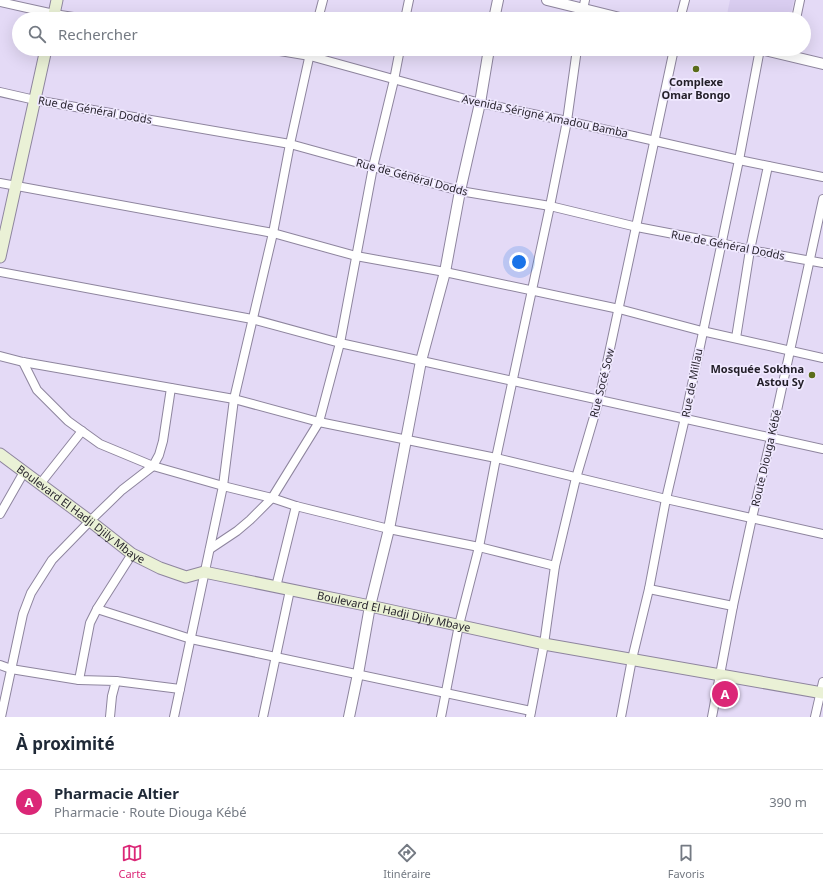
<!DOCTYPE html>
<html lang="fr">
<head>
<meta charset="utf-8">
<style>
	body { margin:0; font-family:"Noto Sans",sans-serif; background:#f2f2f3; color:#1f2937 }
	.you { position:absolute; left:519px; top:262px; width:14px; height:14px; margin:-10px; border:3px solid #fff; border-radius:50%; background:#1a73e8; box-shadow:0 0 0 6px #1a73e833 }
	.badge { display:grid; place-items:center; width:26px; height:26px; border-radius:50%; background:#db2777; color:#fff; font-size:13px; font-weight:700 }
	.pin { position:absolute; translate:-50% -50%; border:2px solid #fff; box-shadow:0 1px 4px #0006 }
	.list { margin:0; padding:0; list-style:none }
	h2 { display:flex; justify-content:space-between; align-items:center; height:52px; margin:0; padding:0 16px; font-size:17px }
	h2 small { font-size:13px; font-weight:400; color:#747a83 }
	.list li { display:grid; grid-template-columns:26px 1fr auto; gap:12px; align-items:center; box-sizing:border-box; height:64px; padding:0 16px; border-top:1px solid #e0e1e3 }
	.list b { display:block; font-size:15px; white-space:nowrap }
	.list p { margin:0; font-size:13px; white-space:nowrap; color:#747a83 }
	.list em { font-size:13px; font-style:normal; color:#747a83 }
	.icon { flex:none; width:22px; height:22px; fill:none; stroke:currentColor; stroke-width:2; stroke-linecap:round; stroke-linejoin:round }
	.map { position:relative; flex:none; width:823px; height:717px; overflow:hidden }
	.search { position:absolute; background:#fff; box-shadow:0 4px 16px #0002; left:12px; right:12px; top:12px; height:44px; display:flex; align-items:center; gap:10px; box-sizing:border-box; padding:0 14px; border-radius:22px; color:#747a83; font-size:15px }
	.sheet { height:116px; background:#fff }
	nav { display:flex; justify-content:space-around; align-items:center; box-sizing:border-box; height:56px; border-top:1px solid #e0e1e3; background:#fff; font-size:11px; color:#747a83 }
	nav a { display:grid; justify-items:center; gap:2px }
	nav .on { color:#db2777 }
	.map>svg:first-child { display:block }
	.built { fill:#d9cdf0 }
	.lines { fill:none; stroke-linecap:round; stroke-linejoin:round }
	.minor-casing { stroke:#8e859e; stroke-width:10 }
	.tertiary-casing { stroke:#8e859e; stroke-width:12 }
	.secondary-casing { stroke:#8e859e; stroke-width:13 }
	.minor { stroke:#fff; stroke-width:8 }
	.tertiary { stroke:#fff; stroke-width:10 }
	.secondary { stroke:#eaf1d6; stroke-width:11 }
	.poi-dot { fill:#5c6e1b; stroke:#f0e9ff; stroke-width:1.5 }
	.labels { text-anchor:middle; stroke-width:3.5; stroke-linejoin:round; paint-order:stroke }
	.poi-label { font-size:11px; font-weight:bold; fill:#221e28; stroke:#f0e9ff }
	.street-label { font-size:11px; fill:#221e28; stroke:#f0e9ff }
</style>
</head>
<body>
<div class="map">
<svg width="823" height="717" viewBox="0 0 823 717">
	<rect width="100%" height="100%" fill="#e4daf6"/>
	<path class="built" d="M730 0H794L790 19H726Z"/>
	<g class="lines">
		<g class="minor-casing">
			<g id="minor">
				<path d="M0 2 54 14 86 19"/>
				<path d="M318 19 323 0"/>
				<path d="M405 19 409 0"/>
				<path d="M581 19 585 0"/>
				<path d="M680 19 685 0"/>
				<path d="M796 19 800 0"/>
				<path d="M268 49 310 56 480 103 567 121 739 160 823 177"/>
				<path d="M0 92 35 100 290 144 460 191 550 206 637 227 721 243 750 250 823 263"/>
				<path d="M0 183 273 233 356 256 445 272 619 309 702 331 823 358"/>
				<path d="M0 272 252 319 340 343 823 449"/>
				<path d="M736 338 750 250 768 166"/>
				<path d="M0 356 23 362 234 399 319 422 496 458 666 499 823 534"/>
				<path d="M23 362 37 390 68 421 100 444 153 466 223 486 272 498 296 506 389 529 479 547 555 566"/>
				<path d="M40 484 82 431"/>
				<path d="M0 514 24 472"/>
				<path d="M210 549 237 531 250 520 272 498 319 422 340 343 373 167 394 80 400 49"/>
				<path d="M276 587 296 506"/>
				<path d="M649 589 733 606"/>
				<path d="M97 609 191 639 531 711"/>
				<path d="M0 665 11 669 79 680 116 681 112 696 110 717"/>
				<path d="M79 680 90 623 97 609 132 554"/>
				<path d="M116 681 180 689"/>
				<path d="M1 717 23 614 31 593 52 560 90 521 122 490 153 466 159 455 163 441 171 388"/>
				<path d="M174 717 223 486 234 399 273 233 290 144 311 49"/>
				<path d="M263 717 290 590"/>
				<path d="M441 717 459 625 479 547 496 458 550 206 567 121 577 49"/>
				<path d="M530 717 544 644 555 566 576 478 599 400 674 49"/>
				<path d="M621 717 632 659 649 589 666 499 685 418 739 160 760 49"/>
				<path d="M712 717 733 606 752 518 771 438 823 199"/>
				<path d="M815 717 823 682"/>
			</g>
		</g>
		<g class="tertiary-casing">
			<g id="tertiary">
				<path d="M547 0 624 19"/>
				<path d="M494 19 498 0"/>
				<path d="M761 49 823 64"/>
				<path d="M349 717 358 674 370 606 389 529 421 361 445 272 460 191 480 103 489 49"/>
			</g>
		</g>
		<g class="secondary-casing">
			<g id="secondary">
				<path d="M53 19 57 0"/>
				<path d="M0 257 46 49"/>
				<path id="s1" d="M0 454 90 521 132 554 160 568 186 577 204 572 370 606 544 644 823 693"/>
			</g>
		</g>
		<use href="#minor" class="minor"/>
		<use href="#tertiary" class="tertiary"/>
		<use href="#secondary" class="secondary"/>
	</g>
	<g class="poi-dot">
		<circle cx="696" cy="69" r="4"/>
		<circle cx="812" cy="375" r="4"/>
	</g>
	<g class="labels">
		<g class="poi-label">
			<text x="696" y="86">Complexe<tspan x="696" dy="13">Omar Bongo</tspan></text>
			<text x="804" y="373" text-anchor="end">Mosquée Sokhna<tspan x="804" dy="13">Astou Sy</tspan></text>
		</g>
		<g class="street-label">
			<text transform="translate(95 110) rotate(10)" y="4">Rue de Général Dodds</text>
			<text transform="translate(545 116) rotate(12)" y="4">Avenida Sérigné Amadou Bamba</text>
			<text transform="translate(412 177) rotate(15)" y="4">Rue de Général Dodds</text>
			<text transform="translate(728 245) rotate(11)" y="4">Rue de Général Dodds</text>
			<text transform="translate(602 383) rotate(-76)" y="4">Rue Socé Sow</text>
			<text transform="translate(692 383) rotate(-79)" y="4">Rue de Millau</text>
			<text transform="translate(766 458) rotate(-77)" y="4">Route Diouga Kébé</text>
			<text dy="4" stroke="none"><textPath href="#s1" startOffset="101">Boulevard El Hadji Djily Mbaye</textPath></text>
			<text dy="4" stroke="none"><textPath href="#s1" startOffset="437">Boulevard El Hadji Djily Mbaye</textPath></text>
		</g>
	</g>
</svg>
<div class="you"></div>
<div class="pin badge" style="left:725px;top:694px">A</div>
<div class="search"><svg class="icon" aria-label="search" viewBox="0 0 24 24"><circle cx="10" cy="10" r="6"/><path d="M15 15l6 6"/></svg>Rechercher</div>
</div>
<section class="sheet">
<h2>À proximité<small></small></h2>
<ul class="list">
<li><span class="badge">A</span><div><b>Pharmacie Altier</b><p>Pharmacie · Route Diouga Kébé</p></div><em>390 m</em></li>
</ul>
</section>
<nav>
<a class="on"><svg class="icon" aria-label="map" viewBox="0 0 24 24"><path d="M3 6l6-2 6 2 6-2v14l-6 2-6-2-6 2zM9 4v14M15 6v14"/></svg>Carte</a>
<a><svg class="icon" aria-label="directions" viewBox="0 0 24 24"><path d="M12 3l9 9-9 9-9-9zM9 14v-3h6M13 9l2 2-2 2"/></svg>Itinéraire</a>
<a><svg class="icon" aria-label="saved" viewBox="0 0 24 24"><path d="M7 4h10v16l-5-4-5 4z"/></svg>Favoris</a>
</nav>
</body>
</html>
